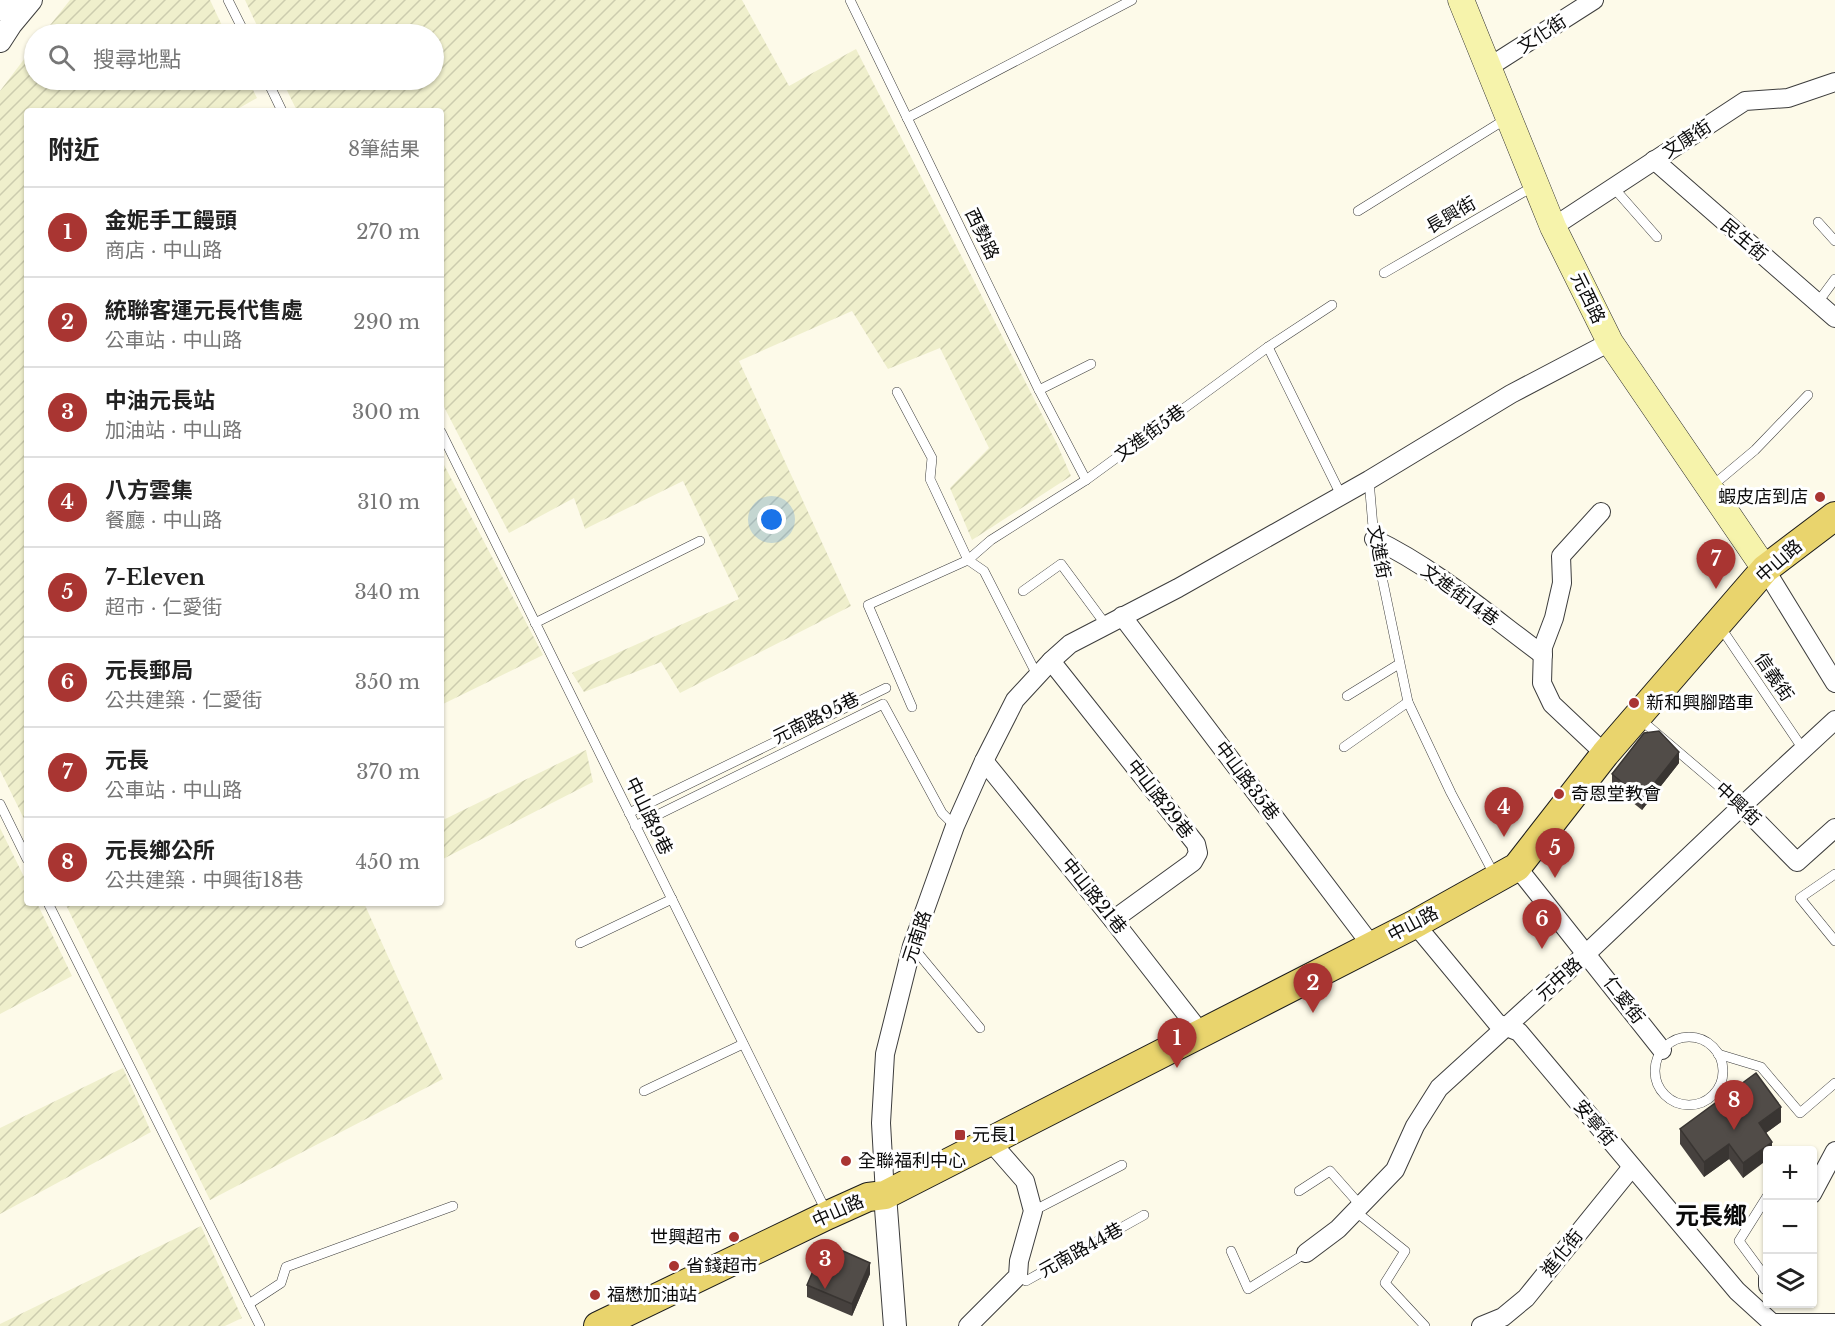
<!DOCTYPE html>
<html lang="zh-TW">
<head>
<meta charset="utf-8">
<style>
	body { margin:0; font-family:"Libre Baskerville","Noto Sans TC",serif; background:#f2f2f2; color:#222 }
	.controls { position:absolute; right:18px; bottom:18px; display:grid; overflow:hidden; border-radius:6px; box-shadow:0 2px 4px #0004 }
	.controls button { width:54px; height:54px; display:grid; place-items:center; padding:0; border:0; border-bottom:2px solid #e0e0e0; background:#fff; color:#222; font:30px sans-serif }
	.you { position:absolute; left:772px; top:520px; width:21px; height:21px; margin:-15px; border:4px solid #fff; border-radius:50%; background:#1a73e8; box-shadow:0 0 0 9px #1a73e833 }
	.badge { display:grid; place-items:center; width:39px; height:39px; border-radius:50%; background:#a93532; color:#fff; font-size:20px; font-weight:700 }
	.pin { position:absolute; translate:-50% -50px; filter:drop-shadow(0 2px 3px #0008) }
	.pin::after { content:''; position:absolute; top:32px; width:21px; height:18px; background:inherit; clip-path:polygon(0 0,100% 0,50% 100%) }
	.list { margin:0; padding:0; list-style:none }
	h2 { display:flex; justify-content:space-between; align-items:center; height:78px; margin:0; padding:0 24px; font-size:26px }
	h2 small { font-size:20px; font-weight:400; color:#767676 }
	.list li { display:grid; grid-template-columns:39px 1fr auto; gap:18px; align-items:center; box-sizing:border-box; height:90px; padding:0 24px; border-top:2px solid #e0e0e0 }
	.list b { display:block; font-size:22px; white-space:nowrap }
	.list p { margin:0; font-size:20px; white-space:nowrap; color:#767676 }
	.list em { font-size:20px; font-style:normal; color:#767676 }
	.icon { flex:none; width:33px; height:33px; fill:none; stroke:currentColor; stroke-width:2; stroke-linecap:round; stroke-linejoin:round }
	.map { position:relative; flex:none; width:1835px; height:1326px; overflow:hidden }
	.search { position:absolute; background:#fff; box-shadow:0 2px 4px #0004; left:24px; top:24px; width:420px; height:66px; display:flex; align-items:center; gap:15px; box-sizing:border-box; padding:0 21px; border-radius:33px; color:#767676; font-size:22px }
	.panel { position:absolute; background:#fff; box-shadow:0 2px 4px #0004; left:24px; top:108px; width:420px; height:798px; border-radius:6px }
	.map>svg:first-child { display:block }
	.farmland { fill:url(#farmland-furrows) }
	.lines { fill:none; stroke-linecap:round; stroke-linejoin:round }
	.service-casing { stroke:#3d3d3d; stroke-width:10 }
	.minor-casing { stroke:#3d3d3d; stroke-width:20 }
	.tertiary-casing { stroke:#3d3d3d; stroke-width:24 }
	.secondary-casing { stroke:#2c2c2c; stroke-width:27 }
	.primary-casing { stroke:#1b1b1b; stroke-width:30 }
	.service { stroke:#fff; stroke-width:9 }
	.minor { stroke:#fff; stroke-width:18 }
	.tertiary { stroke:#fff; stroke-width:22 }
	.secondary { stroke:#f6f3ab; stroke-width:26 }
	.primary { stroke:#e9d46d; stroke-width:28 }
	.wall { fill:#46413e }
	.shaded-wall { fill:#393532 }
	.building { fill:#514c48; stroke:#393532; stroke-width:1.5 }
	.poi-dot { fill:#a93532; stroke:#fff; stroke-width:2 }
	.labels { text-anchor:middle; stroke-width:6; stroke-linejoin:round; paint-order:stroke }
	.street-label { font-size:18px; fill:#0a0a0a; stroke:#fff }
	.poi-label { font-size:18px; fill:#0a0a0a; stroke:#fff; text-anchor:start }
	.district-label { font-size:24px; font-weight:bold; fill:#0a0a0a; stroke:#fff }
</style>
</head>
<body>
<div class="map">
<svg width="1835" height="1326" viewBox="0 0 1835 1326">
	<defs>
		<pattern id="farmland-furrows" width="10" height="10" patternUnits="userSpaceOnUse" patternTransform="scale(1.5)"><rect width="10" height="10" fill="#efefcc"/><path d="M-1 1l2-2M0 10L10 0M9 11l2-2" fill="none" stroke="#ccccae"/></pattern>
	</defs>
	<rect width="100%" height="100%" fill="#fdfae9"/>
	<g class="farmland">
		<path d="M70 0H210L226 34H43Z"/>
		<path d="M245 0H742L789 86 856 49 1057 444 1071 476 972 540 950 488 989 448 940 348 888 369 852 311 739 361 851 606 680 693 661 662 584 692 572 673 739 599 683 481 585 529 574 498 509 533 441 401V111H297L282 80H434V34H261Z"/>
		<path d="M34 46V80H248L257 98 234 111H27V825L0 770V91Z"/>
		<path d="M441 459 543 655 441 705Z"/>
		<path d="M586 750 593 782 441 860V821Z"/>
		<path d="M0 828 27 883V903H37L72 976 0 1014Z"/>
		<path d="M65 903H364L443 1079 210 1200Z"/>
		<path d="M123 1068 151 1132 0 1214V1128Z"/>
		<path d="M201 1226 242 1318 225 1326H0V1324Z"/>
	</g>
	<g class="lines">
		<g class="service-casing">
			<g id="service">
				<path d="M228 0 245 34"/>
				<path d="M850 0 1039 390 1086 480"/>
				<path d="M267 80 282 111"/>
				<path d="M907 118 1132 0"/>
				<path d="M1613 187 1657 237"/>
				<path d="M1358 211 1506 119"/>
				<path d="M1818 222 1835 241"/>
				<path d="M1384 273 1534 186"/>
				<path d="M1818 302 1835 279"/>
				<path d="M1268 347 1341 495"/>
				<path d="M1039 390 1091 364"/>
				<path d="M897 392 932 458 930 479 968 560 991 540 1086 480 1268 347 1332 305"/>
				<path d="M441 432 827 1213"/>
				<path d="M1369 480 1374 539 1408 702 1451 793 1495 876"/>
				<path d="M1712 486 1755 450 1808 395"/>
				<path d="M1023 591 1061 564 1106 625"/>
				<path d="M535 623 700 541"/>
				<path d="M1719 625 1803 749"/>
				<path d="M1347 696 1399 664"/>
				<path d="M912 707 868 605 968 560 984 571 1037 675"/>
				<path d="M1641 720 1742 806"/>
				<path d="M1344 747 1408 702"/>
				<path d="M0 804 27 859"/>
				<path d="M629 813 886 688"/>
				<path d="M635 826 883 704 942 813 955 826"/>
				<path d="M1835 874 1800 898 1835 941"/>
				<path d="M48 903 260 1326"/>
				<path d="M580 943 672 899"/>
				<path d="M912 946 980 1028"/>
				<circle cx="1689" cy="1071" r="34"/>
				<path d="M1718 1054 1761 1067 1800 1113 1835 1083"/>
				<path d="M644 1091 743 1044"/>
				<path d="M1299 1191 1330 1171 1361 1206"/>
				<path d="M1033 1211 1122 1165"/>
				<path d="M1355 1211 1405 1251 1385 1283 1425 1326"/>
				<path d="M1231 1251 1248 1289 1306 1253"/>
				<path d="M1018 1276 1026 1281 1144 1215"/>
				<path d="M1767 1279 1739 1241 1768 1195"/>
				<path d="M249 1304 281 1283 286 1267 453 1206"/>
			</g>
		</g>
		<g class="minor-casing">
			<g id="minor">
				<path d="M1489 67 1594 0"/>
				<path d="M1654 160 1835 318"/>
				<path d="M1553 227 1745 101 1788 98 1835 82"/>
				<path d="M1601 512 1561 556 1562 583 1554 618 1543 647 1542 683 1552 704 1605 754"/>
				<path d="M1374 539C1435 568 1489 615 1543 655"/>
				<path d="M1765 569 1835 683"/>
				<path d="M1122 616 1372 946"/>
				<path d="M1051 661 1196 844 1198 853 1193 862 1113 920"/>
				<path d="M984 761 1113 920 1201 1033"/>
				<path d="M1742 806 1797 862 1835 828"/>
				<path d="M1517 867 1662 1050"/>
				<path d="M1415 924 1497 1023 1519 1032 1737 1291 1772 1323"/>
				<path d="M1812 1194 1835 1151"/>
				<path d="M885 1195 881 1123 885 1054 912 946 955 826 984 761 1015 700 1051 661 1070 644 1178 588 1369 480 1511 394 1610 342"/>
				<path d="M1306 1253 1338 1229 1395 1170 1415 1126 1439 1088 1587 953 1742 806 1835 720"/>
				<path d="M1768 1278V1286"/>
				<path d="M1772 1323H1835"/>
				<path d="M968 1326 1018 1276 1019 1261 1033 1211 1025 1181 990 1141"/>
				<path d="M1481 1326 1503 1317 1526 1298 1632 1167"/>
			</g>
		</g>
		<g class="tertiary-casing">
			<g id="tertiary">
				<path d="M0 9 7 0"/>
				<path d="M0 41 11 24 31 0"/>
				<path d="M885 1195 895 1326"/>
			</g>
		</g>
		<g class="secondary-casing">
			<path id="secondary" d="M1461 0 1553 227 1610 342 1765 569"/>
		</g>
		<g class="primary-casing">
			<path id="primary" d="M598 1326 828 1215 868 1197 885 1195 1415 924 1517 867 1605 754 1765 569 1835 516"/>
		</g>
		<use href="#service" class="service"/>
		<use href="#minor" class="minor"/>
		<use href="#tertiary" class="tertiary"/>
		<use href="#secondary" class="secondary"/>
		<use href="#primary" class="primary"/>
	</g>
	<g class="wall">
		<path d="M1679 763 1642 810 1612 786V774Z"/>
		<path d="M1781 1122 1766 1133 1772 1150 1743 1178 1729 1159 1704 1177 1680 1144V1129Z"/>
		<path d="M870 1274 852 1316 807 1297V1285Z"/>
	</g>
	<g class="shaded-wall">
		<path d="M1679 752V763L1642 810V799Z"/>
		<path d="M1781 1107V1122L1759 1138V1123Z"/>
		<path d="M1772 1142V1150H1767V1160L1743 1178V1163Z"/>
		<path d="M1729 1144V1159L1704 1177V1162Z"/>
		<path d="M870 1263V1274L852 1316V1304Z"/>
	</g>
	<g class="building">
		<path d="M1659 731 1679 752 1642 799 1612 774 1644 733Z"/>
		<path d="M1756 1073 1781 1107 1759 1123 1772 1142 1743 1163 1729 1144 1704 1162 1680 1129Z"/>
		<path d="M825 1243 870 1263 852 1304 807 1285Z"/>
	</g>
	<g class="poi-dot">
		<circle cx="1820" cy="497" r="6"/>
		<circle cx="1634" cy="703" r="6"/>
		<circle cx="1559" cy="794" r="6"/>
		<rect x="954" y="1129" width="12" height="12" rx="3"/>
		<circle cx="846" cy="1161" r="6"/>
		<circle cx="734" cy="1237" r="6"/>
		<circle cx="674" cy="1266" r="6"/>
		<circle cx="595" cy="1295" r="6"/>
	</g>
	<g class="labels">
		<g class="street-label">
			<text transform="translate(1542 34) rotate(-33)" y="6">文化街</text>
			<text transform="translate(1687 139) rotate(-33)" y="6">文康街</text>
			<text transform="translate(1451 215) rotate(-30)" y="6">長興街</text>
			<text transform="translate(982 234) rotate(64)" y="6">西勢路</text>
			<text transform="translate(1744 240) rotate(40)" y="6">民生街</text>
			<text transform="translate(1588 298) rotate(64)" y="6">元西路</text>
			<text transform="translate(1150 433) rotate(-36)" y="6">文進街5巷</text>
			<text transform="translate(1379 552) rotate(79)" y="6">文進街</text>
			<text transform="translate(1779 561) rotate(-41)" y="6">中山路</text>
			<text transform="translate(1460 595) rotate(36)" y="6">文進街14巷</text>
			<text transform="translate(1774 677) rotate(56)" y="6">信義街</text>
			<text transform="translate(816 718) rotate(-26)" y="6">元南路95巷</text>
			<text transform="translate(1247 781) rotate(53)" y="6">中山路35巷</text>
			<text transform="translate(1160 799) rotate(52)" y="6">中山路29巷</text>
			<text transform="translate(1738 804) rotate(43)" y="6">中興街</text>
			<text transform="translate(649 816) rotate(64)" y="6">中山路9巷</text>
			<text transform="translate(1094 896) rotate(51)" y="6">中山路21巷</text>
			<text transform="translate(1413 924) rotate(-28)" y="6">中山路</text>
			<text transform="translate(917 937) rotate(-72)" y="6">元南路</text>
			<text transform="translate(1559 979) rotate(-42)" y="6">元中路</text>
			<text transform="translate(1624 1000) rotate(52)" y="6">仁愛街</text>
			<text transform="translate(1595 1123) rotate(50)" y="6">安寧街</text>
			<text transform="translate(838 1211) rotate(-24)" y="6">中山路</text>
			<text transform="translate(1081 1250) rotate(-29)" y="6">元南路44巷</text>
			<text transform="translate(1562 1253) rotate(-51)" y="6">進化街</text>
		</g>
		<g class="poi-label">
			<text x="1808" y="503" text-anchor="end">蝦皮店到店</text>
			<text x="1646" y="709">新和興腳踏車</text>
			<text x="1571" y="800">奇恩堂教會</text>
			<text x="972" y="1141">元長1</text>
			<text x="858" y="1167">全聯福利中心</text>
			<text x="722" y="1243" text-anchor="end">世興超市</text>
			<text x="686" y="1272">省錢超市</text>
			<text x="607" y="1301">福懋加油站</text>
		</g>
		<g class="district-label">
			<text x="1711" y="1224">元長鄉</text>
		</g>
	</g>
</svg>
<div class="controls">
<button>+</button>
<button>−</button>
<button><svg class="icon" aria-label="layers" viewBox="0 0 24 24"><path d="M12 4l9 5-9 5-9-5zM3 14l9 5 9-5"/></svg></button>
</div>
<div class="you"></div>
<div class="pin badge" style="left:1177px;top:1068px">1</div>
<div class="pin badge" style="left:1313px;top:1013px">2</div>
<div class="pin badge" style="left:825px;top:1289px">3</div>
<div class="pin badge" style="left:1504px;top:837px">4</div>
<div class="pin badge" style="left:1555px;top:878px">5</div>
<div class="pin badge" style="left:1542px;top:949px">6</div>
<div class="pin badge" style="left:1716px;top:589px">7</div>
<div class="pin badge" style="left:1734px;top:1130px">8</div>
<div class="search"><svg class="icon" aria-label="search" viewBox="0 0 24 24"><circle cx="10" cy="10" r="6"/><path d="M15 15l6 6"/></svg>搜尋地點</div>
<section class="panel">
<h2>附近<small>8筆結果</small></h2>
<ul class="list">
<li><span class="badge">1</span><div><b>金妮手工饅頭</b><p>商店 · 中山路</p></div><em>270 m</em></li>
<li><span class="badge">2</span><div><b>統聯客運元長代售處</b><p>公車站 · 中山路</p></div><em>290 m</em></li>
<li><span class="badge">3</span><div><b>中油元長站</b><p>加油站 · 中山路</p></div><em>300 m</em></li>
<li><span class="badge">4</span><div><b>八方雲集</b><p>餐廳 · 中山路</p></div><em>310 m</em></li>
<li><span class="badge">5</span><div><b>7-Eleven</b><p>超市 · 仁愛街</p></div><em>340 m</em></li>
<li><span class="badge">6</span><div><b>元長郵局</b><p>公共建築 · 仁愛街</p></div><em>350 m</em></li>
<li><span class="badge">7</span><div><b>元長</b><p>公車站 · 中山路</p></div><em>370 m</em></li>
<li><span class="badge">8</span><div><b>元長鄉公所</b><p>公共建築 · 中興街18巷</p></div><em>450 m</em></li>
</ul>
</section>
</div>
</body>
</html>
